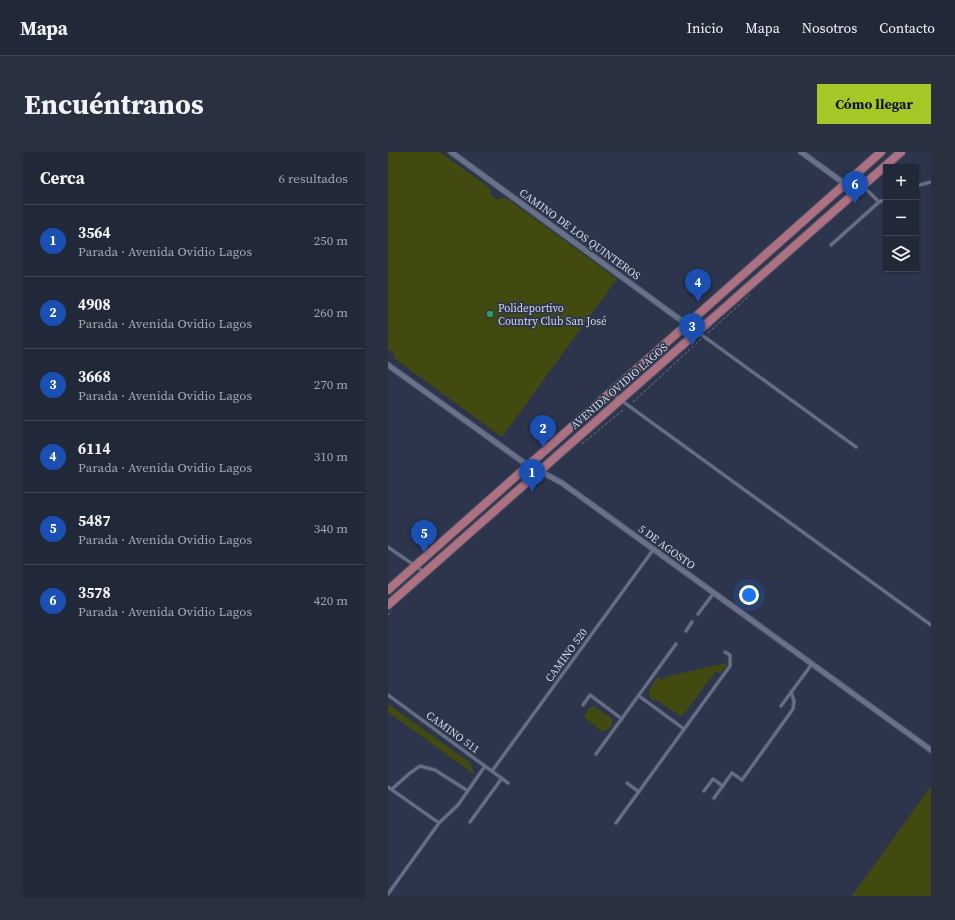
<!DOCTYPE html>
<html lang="es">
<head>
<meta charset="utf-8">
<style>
	body { margin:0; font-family:"Source Serif 4",serif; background:#293040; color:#f1f3f6 }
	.controls { position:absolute; right:12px; top:12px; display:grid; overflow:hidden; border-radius:0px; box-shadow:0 1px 3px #0004 }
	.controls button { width:36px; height:36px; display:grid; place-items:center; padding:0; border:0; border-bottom:1px solid #3e4453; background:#212838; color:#f1f3f6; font:20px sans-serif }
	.you { position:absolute; left:361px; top:443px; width:14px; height:14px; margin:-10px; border:3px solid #fff; border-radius:50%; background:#1a73e8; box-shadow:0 0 0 6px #1a73e833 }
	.badge { display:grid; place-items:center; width:26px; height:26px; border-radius:50%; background:#a4c825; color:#fff; font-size:13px; font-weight:700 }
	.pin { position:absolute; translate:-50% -33px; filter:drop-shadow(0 1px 2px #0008) }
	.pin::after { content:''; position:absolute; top:21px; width:14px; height:12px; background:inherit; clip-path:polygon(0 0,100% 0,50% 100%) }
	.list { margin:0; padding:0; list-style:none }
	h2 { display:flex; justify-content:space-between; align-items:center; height:52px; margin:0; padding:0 16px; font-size:17px }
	h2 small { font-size:13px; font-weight:400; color:#a2a6ae }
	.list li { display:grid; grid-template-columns:26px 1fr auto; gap:12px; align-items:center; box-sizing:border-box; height:72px; padding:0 16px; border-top:1px solid #3e4453 }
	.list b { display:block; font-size:15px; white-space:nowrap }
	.list p { margin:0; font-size:13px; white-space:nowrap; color:#a2a6ae }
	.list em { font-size:13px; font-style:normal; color:#a2a6ae }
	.icon { flex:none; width:22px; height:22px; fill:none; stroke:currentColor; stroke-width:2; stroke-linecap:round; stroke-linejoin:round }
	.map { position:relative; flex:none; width:543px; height:744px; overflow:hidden; border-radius:0px }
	header { display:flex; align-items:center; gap:24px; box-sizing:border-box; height:56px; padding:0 20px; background:#212838; border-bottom:1px solid #3e4453 }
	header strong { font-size:19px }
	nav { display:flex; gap:22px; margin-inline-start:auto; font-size:14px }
	.intro { display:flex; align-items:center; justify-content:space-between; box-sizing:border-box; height:96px; padding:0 24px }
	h1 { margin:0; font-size:28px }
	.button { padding:10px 18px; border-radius:0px; background:#a4c825; color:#111; font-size:14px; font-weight:700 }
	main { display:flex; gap:24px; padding:0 24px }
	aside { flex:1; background:#212838; border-radius:0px; box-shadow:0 1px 3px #0004 }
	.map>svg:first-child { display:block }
	.green { fill:#434a0f }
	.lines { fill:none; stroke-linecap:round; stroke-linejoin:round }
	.lane-casing { stroke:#4a5063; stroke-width:4.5 }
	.street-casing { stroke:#4a5063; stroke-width:7 }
	.primary-casing { stroke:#4a5063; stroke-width:10 }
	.path { stroke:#737b8e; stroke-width:1; stroke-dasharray:3 2; stroke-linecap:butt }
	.lane { stroke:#67718a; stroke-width:2.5 }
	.street { stroke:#67718a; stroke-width:5 }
	.primary { stroke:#ad7181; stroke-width:8 }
	.leisure-dot { fill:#2e9e5b; stroke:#2c354b; stroke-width:1.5 }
	.labels { text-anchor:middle; stroke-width:3.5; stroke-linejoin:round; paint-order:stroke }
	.street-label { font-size:11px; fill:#d1d7e5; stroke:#2c354b }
	.poi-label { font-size:11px; fill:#d1d7e5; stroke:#2c354b; text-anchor:start }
</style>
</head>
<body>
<header>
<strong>Mapa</strong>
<nav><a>Inicio</a><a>Mapa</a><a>Nosotros</a><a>Contacto</a></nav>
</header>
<div class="intro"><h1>Encuéntranos</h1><a class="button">Cómo llegar</a></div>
<main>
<aside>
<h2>Cerca<small>6 resultados</small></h2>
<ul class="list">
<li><span class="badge" style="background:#1a4fb4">1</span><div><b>3564</b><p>Parada · Avenida Ovidio Lagos</p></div><em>250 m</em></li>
<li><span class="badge" style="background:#1a4fb4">2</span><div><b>4908</b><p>Parada · Avenida Ovidio Lagos</p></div><em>260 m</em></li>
<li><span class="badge" style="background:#1a4fb4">3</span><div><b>3668</b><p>Parada · Avenida Ovidio Lagos</p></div><em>270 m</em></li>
<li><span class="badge" style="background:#1a4fb4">4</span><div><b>6114</b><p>Parada · Avenida Ovidio Lagos</p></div><em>310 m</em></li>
<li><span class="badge" style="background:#1a4fb4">5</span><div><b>5487</b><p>Parada · Avenida Ovidio Lagos</p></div><em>340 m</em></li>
<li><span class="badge" style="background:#1a4fb4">6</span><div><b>3578</b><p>Parada · Avenida Ovidio Lagos</p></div><em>420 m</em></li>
</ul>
</aside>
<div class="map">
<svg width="543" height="744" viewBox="0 0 543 744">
	<rect width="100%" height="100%" fill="#2c354b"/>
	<g class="green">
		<path d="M0 0H52L102 36 103 43 108 47 118 46 229 127 114 285 6 206 5 200 0 197Z"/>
		<path d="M338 511 339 512 332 522 328 519 299 558 293 564 267 547 265 549C257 540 264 533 270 525L275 528 277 525Z"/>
		<path d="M0 552 81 610 87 623 0 560Z"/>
		<path d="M206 554 224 567V573L218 579H213L196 565 201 557Z"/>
		<path d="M543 634V744H464Z"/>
	</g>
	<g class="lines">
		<g class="lane-casing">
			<g id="lane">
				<path d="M475 34 491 50"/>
				<path d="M528 34 543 30"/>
				<path d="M443 93 491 50 498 47"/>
				<path d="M311 181 468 295"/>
				<path d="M223 241 543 473"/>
				<path d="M0 395 36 420"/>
				<path d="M310 462 325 442"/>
				<path d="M298 479 304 470"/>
				<path d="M0 543 120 631"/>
				<path d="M251 544 296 577"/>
				<path d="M195 553 202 543 234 567"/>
				<path d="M393 554 424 512"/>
				<path d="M208 602 288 492"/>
				<path d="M104 619 265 398"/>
				<path d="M239 631 251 640"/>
				<path d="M0 635 51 671"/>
				<path d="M4 637 22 621 32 614 47 618 80 639"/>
				<path d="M316 639 325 627 335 634"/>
				<path d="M326 646 344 621 354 628 405 557 406 549 403 540"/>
				<path d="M82 670 114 626"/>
				<path d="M228 671 342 514V503L337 500"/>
				<path d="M0 742 51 671 70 653 97 614"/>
			</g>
		</g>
		<g class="street-casing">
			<g id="street">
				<path d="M63 0 309 180"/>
				<path d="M413 0 468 40"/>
				<path d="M0 213 135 310 174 331 543 598"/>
			</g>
		</g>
		<g class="primary-casing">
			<g id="primary">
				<path d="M0 438 493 0"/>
				<path d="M0 453 513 0"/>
			</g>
		</g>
		<g class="path">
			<path d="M320 181 362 143"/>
			<path d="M245 250 313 187"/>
			<path d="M194 292 236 257"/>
			<path d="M0 463 4 459"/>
		</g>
		<use href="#lane" class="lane"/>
		<use href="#street" class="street"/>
		<use href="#primary" class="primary"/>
	</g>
	<circle class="leisure-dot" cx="102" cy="162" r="4"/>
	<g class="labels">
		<g class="street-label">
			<text transform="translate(192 82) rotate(36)" y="4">CAMINO DE LOS QUINTEROS</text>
			<text transform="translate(231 234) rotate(-41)" y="4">AVENIDA OVIDIO LAGOS</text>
			<text transform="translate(279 395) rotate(36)" y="4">5 DE AGOSTO</text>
			<text transform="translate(178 503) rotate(-54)" y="4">CAMINO 520</text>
			<text transform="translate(65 580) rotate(36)" y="4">CAMINO 511</text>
		</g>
		<g class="poi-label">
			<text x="110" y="160">Polideportivo<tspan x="110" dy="13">Country Club San José</tspan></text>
		</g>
	</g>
</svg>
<div class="controls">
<button>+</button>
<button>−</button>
<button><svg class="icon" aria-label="layers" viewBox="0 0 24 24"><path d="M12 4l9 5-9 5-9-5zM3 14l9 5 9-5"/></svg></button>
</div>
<div class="you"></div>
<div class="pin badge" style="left:144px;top:340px;background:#1a4fb4">1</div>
<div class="pin badge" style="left:155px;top:296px;background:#1a4fb4">2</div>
<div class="pin badge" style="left:304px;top:194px;background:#1a4fb4">3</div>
<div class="pin badge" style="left:310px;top:150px;background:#1a4fb4">4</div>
<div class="pin badge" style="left:36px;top:401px;background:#1a4fb4">5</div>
<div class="pin badge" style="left:467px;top:52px;background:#1a4fb4">6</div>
</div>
</main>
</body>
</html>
